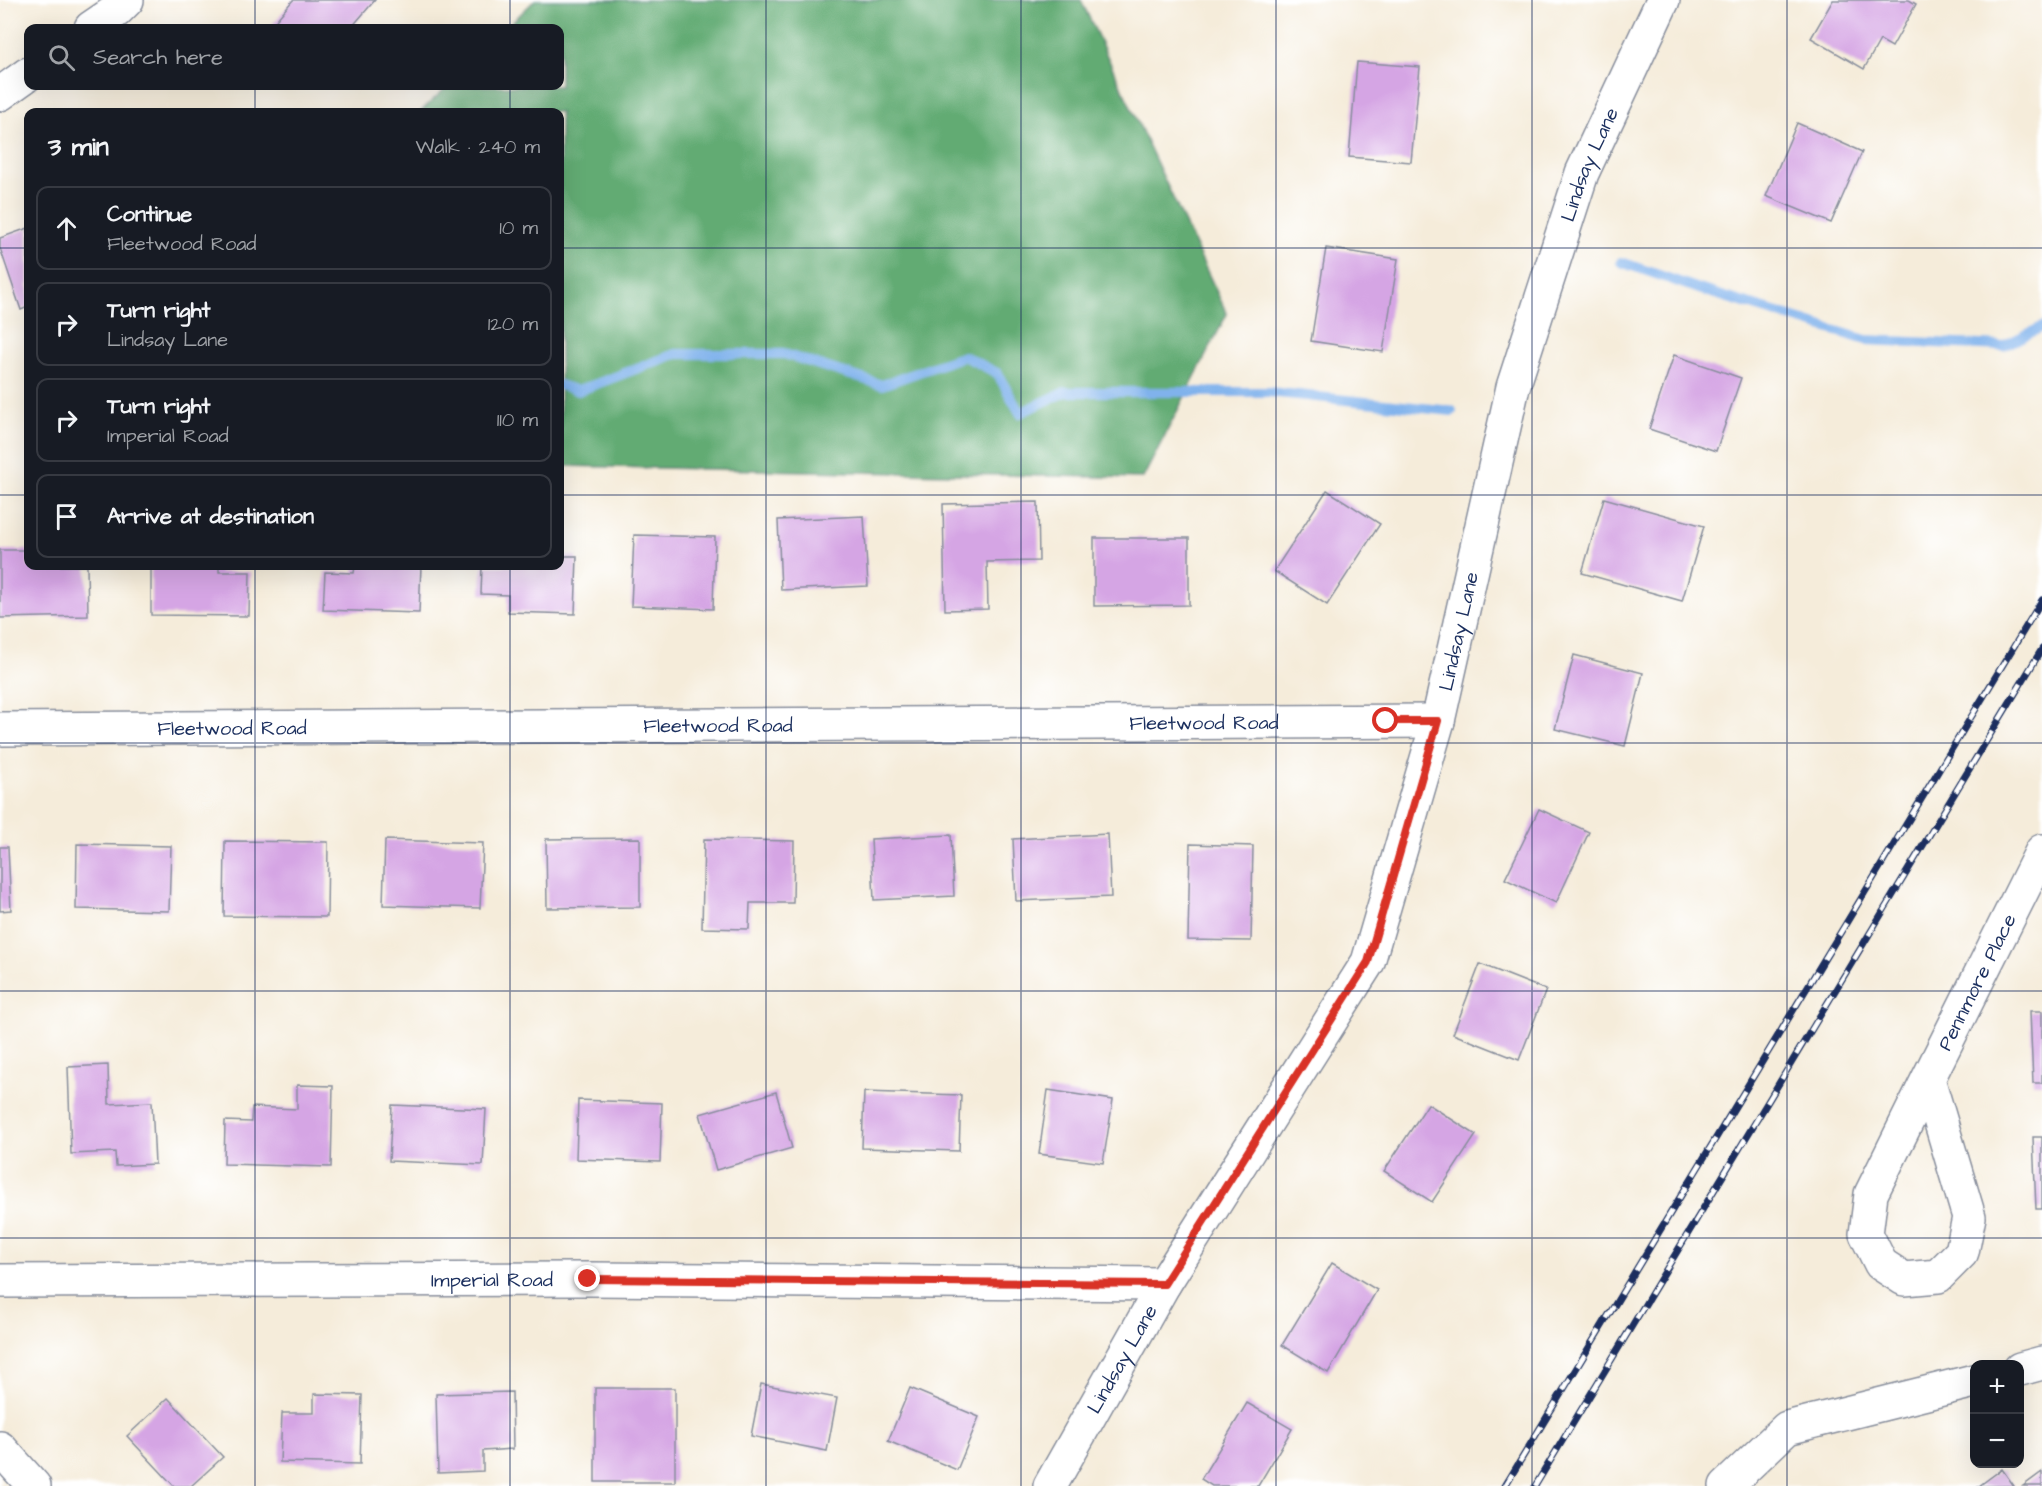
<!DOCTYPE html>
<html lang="en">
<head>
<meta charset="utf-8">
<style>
	body { margin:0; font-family:"Architects Daughter",sans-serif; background:#20242c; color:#f1f3f6 }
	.controls { position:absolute; right:18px; bottom:18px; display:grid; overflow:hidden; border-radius:12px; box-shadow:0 6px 24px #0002 }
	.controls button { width:54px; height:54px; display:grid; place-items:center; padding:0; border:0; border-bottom:2px solid #363941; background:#171b24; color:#f1f3f6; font:30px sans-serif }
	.stop { position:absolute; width:18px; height:18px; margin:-14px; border:4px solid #d93025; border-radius:50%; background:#fff }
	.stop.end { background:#d93025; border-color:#fff; box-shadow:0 2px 6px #0008 }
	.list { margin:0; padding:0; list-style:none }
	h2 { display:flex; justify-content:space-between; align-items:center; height:78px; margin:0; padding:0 24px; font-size:26px }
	h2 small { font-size:20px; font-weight:400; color:#9ea1a6 }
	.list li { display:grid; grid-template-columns:39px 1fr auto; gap:18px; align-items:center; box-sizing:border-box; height:84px; margin:0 12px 12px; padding:0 12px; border:2px solid #363941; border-radius:12px }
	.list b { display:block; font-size:22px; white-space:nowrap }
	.list p { margin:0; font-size:20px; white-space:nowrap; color:#9ea1a6 }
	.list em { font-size:20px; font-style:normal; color:#9ea1a6 }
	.icon { flex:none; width:33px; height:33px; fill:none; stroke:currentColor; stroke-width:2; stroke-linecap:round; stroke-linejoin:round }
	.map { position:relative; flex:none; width:2042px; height:1486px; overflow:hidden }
	.search { position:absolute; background:#171b24; box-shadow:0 6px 24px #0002; left:24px; top:24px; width:540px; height:66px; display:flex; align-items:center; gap:15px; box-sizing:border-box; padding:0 21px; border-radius:12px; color:#9ea1a6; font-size:22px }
	.panel { position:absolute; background:#171b24; box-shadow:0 6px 24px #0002; left:24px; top:108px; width:540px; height:462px; border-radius:12px }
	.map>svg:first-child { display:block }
	.forest { fill:#62ab73; stroke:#3e6d68; stroke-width:1.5 }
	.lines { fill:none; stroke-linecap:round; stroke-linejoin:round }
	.stream { stroke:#80b2ec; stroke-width:10 }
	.building { fill:#d5a5e4 }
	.street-casing { stroke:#888e9c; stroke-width:36 }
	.street { stroke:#fff; stroke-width:33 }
	.rail-casing { stroke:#1b2f5e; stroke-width:7 }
	.rail { stroke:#fff; stroke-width:4.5; stroke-dasharray:14; stroke-linecap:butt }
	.route { stroke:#d93025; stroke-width:8 }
	.grid { fill:none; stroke:#1b2f5e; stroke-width:1.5; stroke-opacity:0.55 }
	.labels { text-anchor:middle; stroke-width:5; stroke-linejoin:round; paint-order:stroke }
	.street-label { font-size:20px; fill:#1b2f5e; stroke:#fff }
</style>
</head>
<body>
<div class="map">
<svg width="2042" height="1486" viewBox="0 0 2042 1486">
	<rect width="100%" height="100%" fill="#fff"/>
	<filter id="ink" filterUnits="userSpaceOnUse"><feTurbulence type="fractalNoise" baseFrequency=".0167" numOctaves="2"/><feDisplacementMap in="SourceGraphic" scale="12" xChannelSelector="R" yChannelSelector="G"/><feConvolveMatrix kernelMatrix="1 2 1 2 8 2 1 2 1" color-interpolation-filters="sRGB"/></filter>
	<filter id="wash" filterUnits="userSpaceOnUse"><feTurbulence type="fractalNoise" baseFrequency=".008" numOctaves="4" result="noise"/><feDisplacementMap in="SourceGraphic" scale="24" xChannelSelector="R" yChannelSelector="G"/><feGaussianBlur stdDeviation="1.35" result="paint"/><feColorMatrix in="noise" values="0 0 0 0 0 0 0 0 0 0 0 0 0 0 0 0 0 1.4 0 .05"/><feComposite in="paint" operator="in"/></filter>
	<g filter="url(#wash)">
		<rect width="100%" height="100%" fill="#f5ecda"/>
		<path class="forest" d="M535 0H1081L1227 314 1143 478 560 466V112H420L448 86H560V28H506Z"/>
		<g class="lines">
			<g class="stream">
				<path d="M1621 262 1702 290 1866 340 2003 346 2042 327"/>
				<path d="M560 385 578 391 675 354H784L882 385 964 356 997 373 1020 413 1065 392H1269L1452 411"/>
			</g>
		</g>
		<g id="blocks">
			<g class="building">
				<path d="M293 0H375L351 28H277L272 25Z"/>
				<path d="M1833 0H1909L1916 4 1892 47 1880 40 1864 69 1811 38Z"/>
				<path d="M1357 62 1420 67 1411 162 1349 157Z"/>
				<path d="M1797 123 1862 152 1831 223 1766 196Z"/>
				<path d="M28 228V307L21 310 0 248V238Z"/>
				<path d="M1326 248 1398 259 1383 352 1311 341Z"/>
				<path d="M1674 355 1741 378 1716 451 1649 429Z"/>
				<path d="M1327 490 1380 524 1327 605 1274 571Z"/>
				<path d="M1604 498 1704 526 1682 601 1582 573Z"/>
				<path d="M1038 502 1039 561 987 562 988 609 945 610 943 504Z"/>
				<path d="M864 516 868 586 781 590 778 520Z"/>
				<path d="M634 535 715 537 713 609 631 606Z"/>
				<path d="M1094 538H1189V605L1094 606Z"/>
				<path d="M0 550H28V566H87L88 616 0 618Z"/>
				<path d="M560 556H577L575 614 508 612V595L481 594 482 566H560Z"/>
				<path d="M151 566H219V572H250L249 616 151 615Z"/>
				<path d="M355 566H421L419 613 323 610 325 572 354 573Z"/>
				<path d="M1574 655 1643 673 1625 746 1555 729Z"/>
				<path d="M1539 809 1589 832 1556 903 1505 879Z"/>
				<path d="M1108 834 1111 897 1016 901 1013 839Z"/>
				<path d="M951 835 954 896 874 900 871 839Z"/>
				<path d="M640 838V907L547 908 546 839Z"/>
				<path d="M704 839 794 841 793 903H750L749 929 702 928Z"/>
				<path d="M385 840 483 843 480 908 383 905Z"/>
				<path d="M225 841 328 842 327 917 224 916Z"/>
				<path d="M77 844 171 846 169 911 76 909Z"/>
				<path d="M1190 844 1253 846 1251 941 1188 940Z"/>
				<path d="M0 847H8L11 910 0 911Z"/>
				<path d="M1480 964 1546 990 1519 1060 1453 1034Z"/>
				<path d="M2030 1011H2042V1083H2033Z"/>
				<path d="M108 1065 109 1104 152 1102 155 1164 116 1166 115 1152 71 1154 68 1067Z"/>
				<path d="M297 1085 333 1086 331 1167 224 1164 225 1121 251 1122 252 1107 297 1109Z"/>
				<path d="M1048 1090 1113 1100 1103 1163 1039 1154Z"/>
				<path d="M776 1092 792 1148 716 1170 700 1114Z"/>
				<path d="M864 1092 961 1095 959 1151 862 1148Z"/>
				<path d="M578 1100 662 1103 660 1162 576 1159Z"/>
				<path d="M1428 1104 1476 1135 1432 1202 1384 1171Z"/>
				<path d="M392 1105 486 1109 483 1165 389 1161Z"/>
				<path d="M2033 1137H2042V1209H2036Z"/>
				<path d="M1332 1263 1377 1290 1328 1373 1282 1345Z"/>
				<path d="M761 1384 837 1398 827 1451 751 1436Z"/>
				<rect x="595" y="1388" width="80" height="94"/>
				<path d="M910 1388 979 1417 957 1470 888 1441Z"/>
				<path d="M512 1392 513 1449 483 1451V1471L438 1473 436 1394Z"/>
				<path d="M314 1394 362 1395 360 1464 280 1462 282 1413H314Z"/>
				<path d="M168 1398 223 1457 191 1486H174L127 1436Z"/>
				<path d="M1247 1403 1292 1429 1258 1486H1212L1201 1479Z"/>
				<path d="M2002 1469 2014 1486H1979Z"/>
				<path d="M2042 1472V1486H2023Z"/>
			</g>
		</g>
	</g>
	<g filter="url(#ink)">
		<use href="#blocks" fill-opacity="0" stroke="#888e9c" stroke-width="1.5"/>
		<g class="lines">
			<g class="street-casing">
				<g id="street">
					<path d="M91 28 116 11 127 0"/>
					<path d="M0 94 28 74"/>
					<path id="s1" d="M0 729 1438 721"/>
					<path id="s2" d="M1928 1079 1969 1217 1962 1252 1938 1276 1904 1279 1881 1264 1866 1234 1871 1194 1928 1079 2042 851"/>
					<path id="s3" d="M0 1281 589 1279 1164 1284"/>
					<path d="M2020 1369 2042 1363"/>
					<path d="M0 1448 34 1486"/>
					<path id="s4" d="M1050 1486 1164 1284 1368 962 1438 721 1513 387 1582 173 1663 0"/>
					<path d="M1726 1486 1787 1428 1974 1381"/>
				</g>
			</g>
			<use href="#street" class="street"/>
			<g class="rail-casing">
				<g id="rail">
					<path d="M1505 1486 2042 600"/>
					<path d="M1535 1486 2042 649"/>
				</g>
			</g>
			<use href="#rail" class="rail"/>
		</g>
	</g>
	<g class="lines" filter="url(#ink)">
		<path class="route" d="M588 1279 1164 1284 1368 962 1438 721H1386"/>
	</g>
	<path class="grid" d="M255 0V28M510 0V28M766 0V1486M1021 0V1486M1276 0V1486M1532 0V1486M1787 0V1486M255 86V112M510 86V112M0 248H28M560 248H2042M0 495H28M560 495H2042M255 566V1486M510 566V1486M0 743H2042M0 991H2042M0 1238H2042"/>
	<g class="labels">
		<g class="street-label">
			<text dy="7" stroke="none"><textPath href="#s4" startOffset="1442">Lindsay Lane</textPath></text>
			<text dy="7" stroke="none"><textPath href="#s4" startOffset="956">Lindsay Lane</textPath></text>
			<text dy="7" stroke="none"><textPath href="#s1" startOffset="1204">Fleetwood Road</textPath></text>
			<text dy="7" stroke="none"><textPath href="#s1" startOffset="718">Fleetwood Road</textPath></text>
			<text dy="7" stroke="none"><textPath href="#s1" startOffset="232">Fleetwood Road</textPath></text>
			<text dy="7" stroke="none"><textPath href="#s2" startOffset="586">Pennmore Place</textPath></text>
			<text dy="7" stroke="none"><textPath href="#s3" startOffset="492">Imperial Road</textPath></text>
			<text dy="7" stroke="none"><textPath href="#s4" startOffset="146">Lindsay Lane</textPath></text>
		</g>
	</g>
</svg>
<div class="controls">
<button>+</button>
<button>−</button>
</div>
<div class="stop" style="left:1386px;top:721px"></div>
<div class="stop end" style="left:588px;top:1279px"></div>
<div class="search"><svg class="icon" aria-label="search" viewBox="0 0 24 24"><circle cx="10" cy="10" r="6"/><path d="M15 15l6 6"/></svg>Search here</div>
<section class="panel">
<h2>3 min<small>Walk · 240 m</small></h2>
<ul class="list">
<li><svg class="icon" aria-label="ahead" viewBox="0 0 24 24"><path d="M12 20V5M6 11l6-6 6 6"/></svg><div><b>Continue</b><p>Fleetwood Road</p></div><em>10 m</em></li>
<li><svg class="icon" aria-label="right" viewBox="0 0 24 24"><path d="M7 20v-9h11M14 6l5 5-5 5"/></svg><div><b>Turn right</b><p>Lindsay Lane</p></div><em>120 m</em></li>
<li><svg class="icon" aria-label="right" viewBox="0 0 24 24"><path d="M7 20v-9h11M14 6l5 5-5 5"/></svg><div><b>Turn right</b><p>Imperial Road</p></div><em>110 m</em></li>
<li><svg class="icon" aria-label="arrive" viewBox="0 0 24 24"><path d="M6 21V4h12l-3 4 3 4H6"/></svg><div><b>Arrive at destination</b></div></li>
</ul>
</section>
</div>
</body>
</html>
